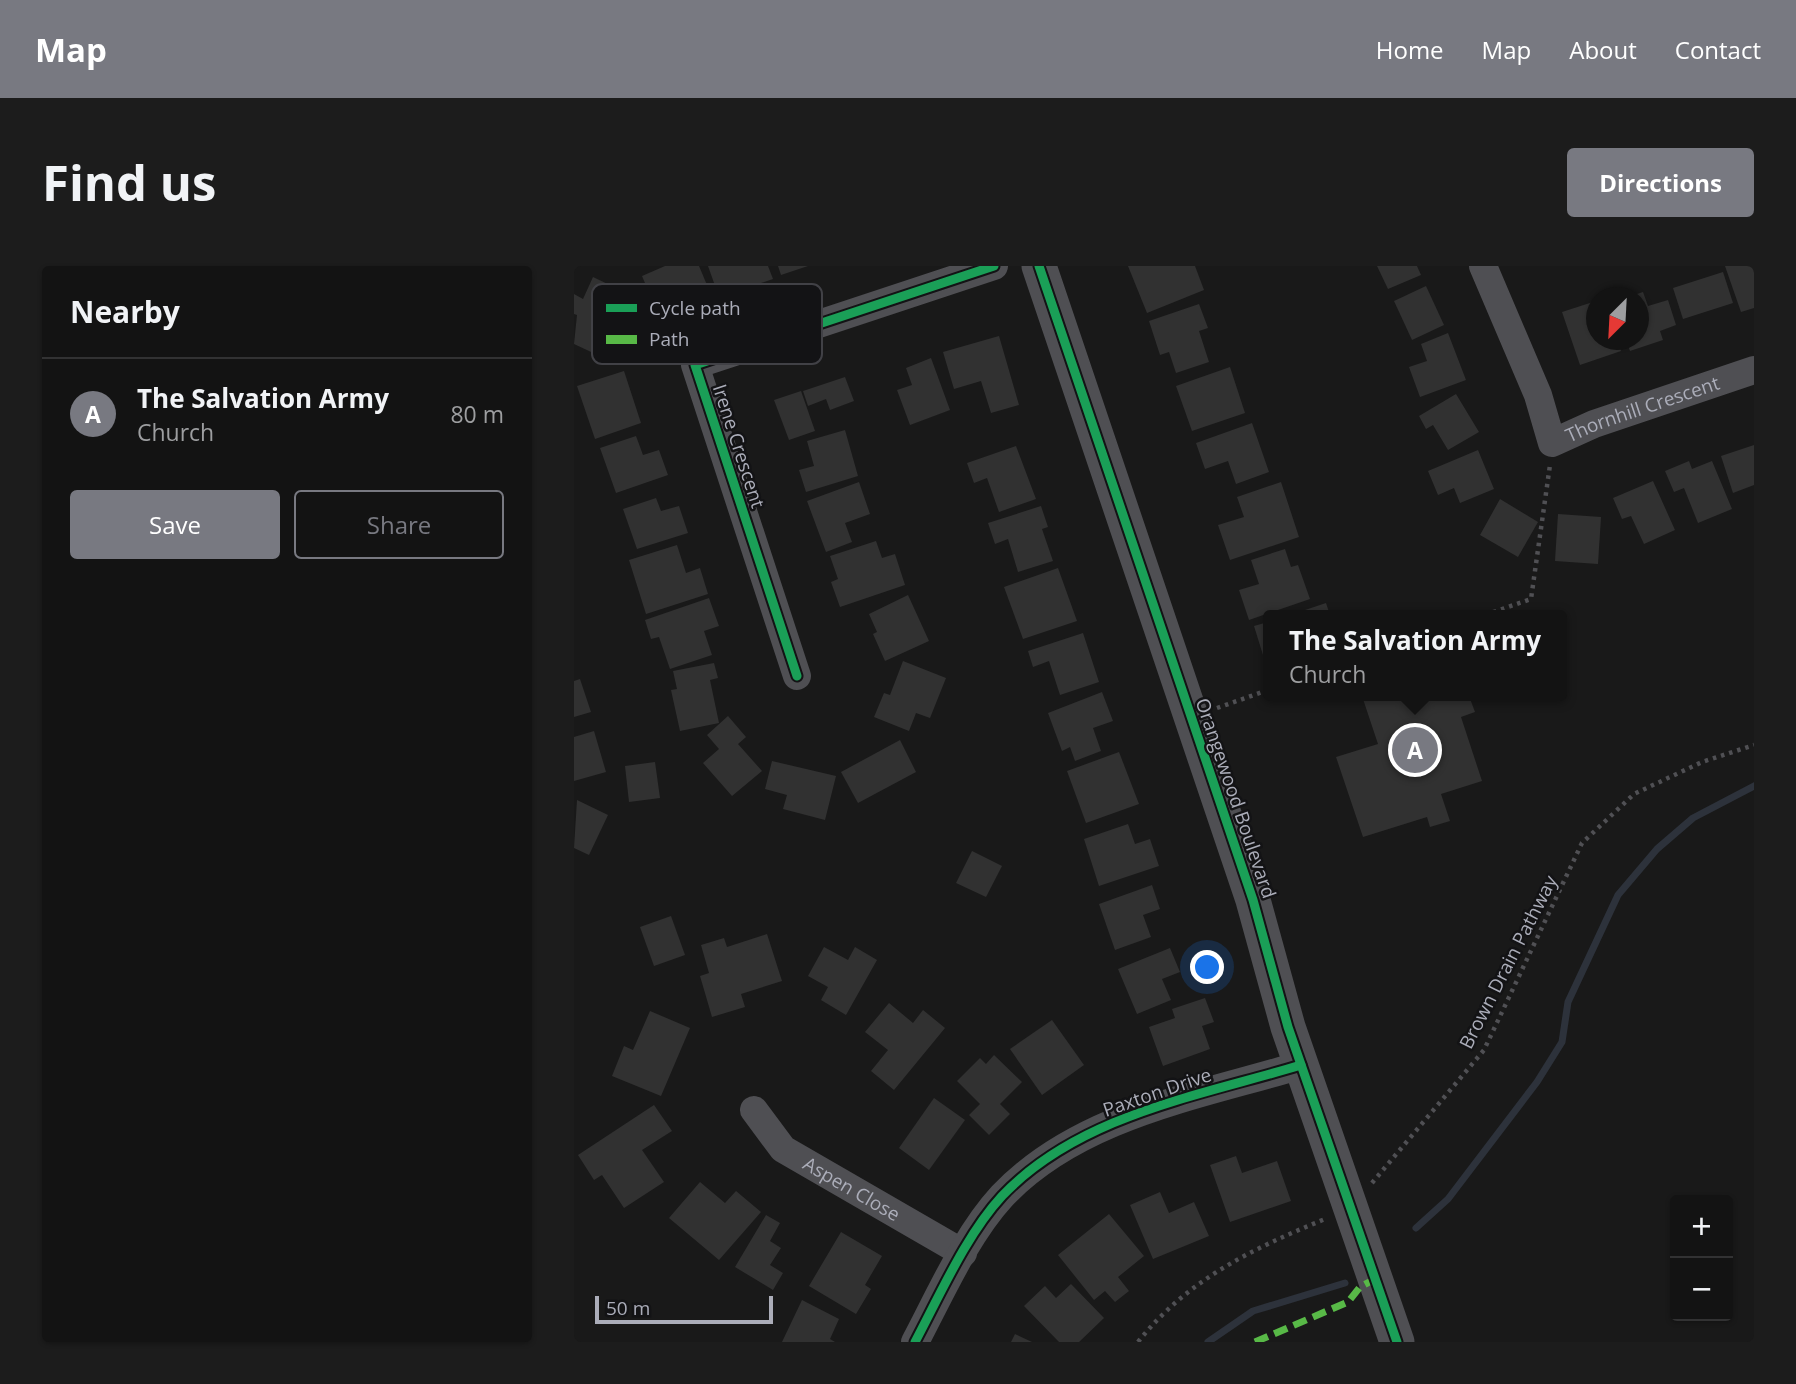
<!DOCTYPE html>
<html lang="en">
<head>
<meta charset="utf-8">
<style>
	body { margin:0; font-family:"Open Sans",sans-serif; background:#1c1c1c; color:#f1f3f6 }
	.controls { position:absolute; right:21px; bottom:21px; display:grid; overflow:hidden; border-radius:7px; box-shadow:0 2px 5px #0004 }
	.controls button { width:63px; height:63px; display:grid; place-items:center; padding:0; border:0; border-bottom:2px solid #323233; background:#131313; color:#f1f3f6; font:35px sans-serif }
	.compass { position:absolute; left:1012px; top:21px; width:63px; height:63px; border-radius:50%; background:#131313; box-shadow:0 2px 5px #0004; rotate:204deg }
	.scale { position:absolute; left:21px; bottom:18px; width:178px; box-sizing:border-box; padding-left:7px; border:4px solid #abadb9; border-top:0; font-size:19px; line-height:24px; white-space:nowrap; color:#abadb9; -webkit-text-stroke:5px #131315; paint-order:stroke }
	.you { position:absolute; left:634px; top:702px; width:24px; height:24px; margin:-18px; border:5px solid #fff; border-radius:50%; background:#1a73e8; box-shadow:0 0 0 10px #1a73e833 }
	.badge { display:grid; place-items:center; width:46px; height:46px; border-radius:50%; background:#787981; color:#fff; font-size:23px; font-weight:700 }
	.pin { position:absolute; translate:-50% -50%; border:4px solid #fff; box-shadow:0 2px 7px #0006 }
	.popup { position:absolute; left:689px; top:344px; width:304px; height:91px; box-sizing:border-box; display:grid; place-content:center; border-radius:7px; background:#131313; filter:drop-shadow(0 2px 5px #0005); font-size:23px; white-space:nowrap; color:#9d9ea0 }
	.popup b { font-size:26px; color:#f1f3f6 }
	.popup::after { content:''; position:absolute; left:50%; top:100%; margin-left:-14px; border:14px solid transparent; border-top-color:#131313 }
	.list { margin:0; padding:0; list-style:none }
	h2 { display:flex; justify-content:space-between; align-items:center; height:91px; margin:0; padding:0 28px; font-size:30px }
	h2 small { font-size:23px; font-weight:400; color:#9d9ea0 }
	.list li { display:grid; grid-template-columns:46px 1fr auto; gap:21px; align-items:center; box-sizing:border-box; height:112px; padding:0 28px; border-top:2px solid #323233 }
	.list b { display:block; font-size:26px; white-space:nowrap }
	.list p { margin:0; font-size:23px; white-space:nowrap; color:#9d9ea0 }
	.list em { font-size:23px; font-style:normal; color:#9d9ea0 }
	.actions { display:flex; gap:14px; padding:21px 28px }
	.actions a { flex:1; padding:16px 0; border:2px solid #787981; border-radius:7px; text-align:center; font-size:24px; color:#787981 }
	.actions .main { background:#787981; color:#fff }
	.map { position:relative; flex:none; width:1180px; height:1076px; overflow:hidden; border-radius:7px }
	header { display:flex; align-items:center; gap:42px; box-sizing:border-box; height:98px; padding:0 35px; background:#787981; color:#fff }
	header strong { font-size:33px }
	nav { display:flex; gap:38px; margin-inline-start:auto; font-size:24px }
	.intro { display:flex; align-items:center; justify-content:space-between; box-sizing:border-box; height:168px; padding:0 42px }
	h1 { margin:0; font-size:49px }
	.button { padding:18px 32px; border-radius:7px; background:#787981; color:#fff; font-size:24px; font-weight:700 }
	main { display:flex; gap:42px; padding:0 42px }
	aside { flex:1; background:#131313; border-radius:7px; box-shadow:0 2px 5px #0004 }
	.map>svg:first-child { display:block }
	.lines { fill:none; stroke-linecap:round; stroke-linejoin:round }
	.stream { stroke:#2d323b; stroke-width:7 }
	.building { fill:#313131 }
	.path { stroke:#505054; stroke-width:4.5; stroke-dasharray:3.5 5; stroke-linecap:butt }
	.minor { stroke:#4f4f53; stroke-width:28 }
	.tertiary { stroke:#4f4f53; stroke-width:35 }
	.quiet { stroke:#58b947; stroke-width:7; stroke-dasharray:14 7; stroke-linecap:butt }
	.cycleway-casing { stroke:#131315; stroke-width:13 }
	.cycleway { stroke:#1a9f57; stroke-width:9 }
	.labels { text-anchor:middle; stroke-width:5; stroke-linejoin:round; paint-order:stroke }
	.street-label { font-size:19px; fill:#abadb9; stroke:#131315 }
	.key { fill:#131315; stroke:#414146; stroke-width:2 }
	.key-label { font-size:19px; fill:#abadb9 }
</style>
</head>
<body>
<header>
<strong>Map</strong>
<nav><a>Home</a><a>Map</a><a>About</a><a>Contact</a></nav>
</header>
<div class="intro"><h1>Find us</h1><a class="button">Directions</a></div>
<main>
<aside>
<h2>Nearby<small></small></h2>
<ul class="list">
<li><span class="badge">A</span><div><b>The Salvation Army</b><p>Church</p></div><em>80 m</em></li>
</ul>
<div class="actions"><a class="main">Save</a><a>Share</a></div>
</aside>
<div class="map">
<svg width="1180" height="1076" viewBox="0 0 1180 1076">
	<rect width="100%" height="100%" fill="#191919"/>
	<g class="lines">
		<g class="stream">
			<path d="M842 962 874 933 963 816 988 776 994 736 1044 629 1083 583 1119 552 1180 520"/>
			<path d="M634 1076 679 1045 771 1017"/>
		</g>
	</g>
	<g class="building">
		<path d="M91 0H125L133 19 81 41 68 10Z"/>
		<path d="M134 0H194L199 13 145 31Z"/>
		<path d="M204 0H234L207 9Z"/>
		<path d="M554 0H621L630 24 573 47Z"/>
		<path d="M803 0H843L847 9 814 23Z"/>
		<path d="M1151 0H1180V42L1167 46Z"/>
		<path d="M1149 6 1159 37 1109 53 1099 22Z"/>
		<path d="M19 11 61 31 44 67 57 73 45 99 0 78 3 49 0 48V28L9 33Z"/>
		<path d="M852 20 870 59 838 74 820 35Z"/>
		<path d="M1069 26 1074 40 1094 34 1102 59 1086 65 1089 74 1056 85 1052 74H1064V32L1054 31Z"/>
		<path d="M1022 35V74H1043L1047 85 1006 99 988 46Z"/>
		<path d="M625 38 634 62 625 65 635 96 602 107 595 86 586 89 575 55Z"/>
		<path d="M874 67 892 114 846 131 835 101 853 95 847 78Z"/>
		<path d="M425 70 445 139 417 147 407 115 380 123 369 86Z"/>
		<path d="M357 92 376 144 336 159 323 124 338 119 332 102Z"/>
		<path d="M656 101 671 147 618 165 602 120Z"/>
		<path d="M50 105 67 157 21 173 3 120Z"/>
		<path d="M271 111 280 135 256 144 252 133 234 140 229 125Z"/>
		<path d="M227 125 241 165 215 174 200 134Z"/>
		<path d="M882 128 905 166 874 184 859 159 852 163 845 150Z"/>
		<path d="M678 157 695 206 662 218 654 195 631 203 622 177Z"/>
		<path d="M271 164 284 210 232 226 225 204 240 200 233 175Z"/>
		<path d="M62 170 69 189 85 184 94 209 42 227 26 182Z"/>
		<path d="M1180 179V219L1159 227 1147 190Z"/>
		<path d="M442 180 462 233 425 246 413 212 400 217 393 197Z"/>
		<path d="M904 184 920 223 886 237 880 222 864 229 854 205Z"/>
		<path d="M1115 195 1118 203 1138 195 1158 243 1124 257 1110 222 1100 226 1091 205Z"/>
		<path d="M1079 215 1101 264 1070 278 1057 250 1048 253 1039 232Z"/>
		<path d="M285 216 296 248 271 257 278 276 252 286 233 235Z"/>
		<path d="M707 216 725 271 656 294 644 259 670 251 663 231Z"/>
		<path d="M82 232 87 245 105 240 114 267 63 283 49 243Z"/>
		<path d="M926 233 964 256 944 291 906 269Z"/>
		<path d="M467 240 474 261 468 263 479 295 444 306 434 273 421 278 414 257Z"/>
		<path d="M984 248 1027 251 1024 298 981 295Z"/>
		<path d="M302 275 308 292 321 288 331 319 266 341 257 316 264 313 256 290Z"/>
		<path d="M103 279 112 307 126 302 134 328 72 348 55 294Z"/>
		<path d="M711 283 717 301 724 299 736 333 675 354 665 324 685 318 677 294Z"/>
		<path d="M484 302 503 355 449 373 430 321Z"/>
		<path d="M334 329 355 375 311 395 299 368 303 366 295 348Z"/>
		<path d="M135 332 145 360 130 365 138 389 96 403 85 371 77 373 71 354Z"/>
		<path d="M752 337 756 349H716Z"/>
		<path d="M694 356V401L693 402 680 360Z"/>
		<path d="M509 367 525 416 486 429 475 395 459 401 454 385Z"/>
		<path d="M329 395 372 412 356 452 342 447 335 465 300 451 310 427 316 429Z"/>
		<path d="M140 397 144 412 136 414 145 457 106 465 97 424 103 423 99 405Z"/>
		<path d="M6 413 17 446 0 451V415Z"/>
		<path d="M528 426 539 455 519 462 527 485 501 495 496 481 488 485 474 447Z"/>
		<path d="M788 430H895L901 446 887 451 908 515 867 528 876 555 856 561 853 551 789 571 762 491 804 478Z"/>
		<path d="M154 450 172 471 164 478 188 505 158 530 129 497 145 483 133 469Z"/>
		<path d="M20 465 32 506 0 515V471Z"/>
		<path d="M326 474 342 506 284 537 267 506Z"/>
		<path d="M545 486 565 538 512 557 493 505Z"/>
		<path d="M198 495 262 510 251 554 209 543 213 529 191 523Z"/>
		<path d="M81 496 86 532 55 536 51 500Z"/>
		<path d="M3 534 34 549 15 589 0 582Z"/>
		<path d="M554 558 561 578 576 573 585 600 525 620 510 573Z"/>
		<path d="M398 585 428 600 412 631 382 617Z"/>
		<path d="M578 619 586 643 569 649 577 671 541 684 525 638Z"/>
		<path d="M97 650 111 689 80 700 66 661Z"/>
		<path d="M193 668 208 715 167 728 171 741 138 751 126 710 135 707 127 679 150 672 153 681Z"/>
		<path d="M250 681 274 694 281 681 303 694 272 749 247 734 254 721 234 710Z"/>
		<path d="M596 682 606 706 588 713 597 734 563 748 544 703Z"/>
		<path d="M631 732 640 756 628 760 636 783 589 800 575 761 601 752 598 743Z"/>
		<path d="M315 737 339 757 349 744 371 762 320 824 297 805 314 784 291 766Z"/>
		<path d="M76 745 116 762 87 830 38 810 50 780 59 784Z"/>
		<path d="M478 754 510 799 468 829 436 783Z"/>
		<path d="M420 789 448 816 426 838 436 848 415 869 395 849 406 838 383 815 406 792 412 798Z"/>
		<path d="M360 832 391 854 355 904 325 882Z"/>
		<path d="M80 839 98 865 68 884 90 916 50 942 28 909 20 914 4 889Z"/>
		<path d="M662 890 668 907 703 895 717 935 656 956 636 899Z"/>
		<path d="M126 916 151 937 162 925 187 946 145 994 95 952Z"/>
		<path d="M586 926 595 947 620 936 635 970 579 993 556 939Z"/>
		<path d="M535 948 570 990 544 1011 555 1025 541 1036 531 1025 520 1034 484 989Z"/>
		<path d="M192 949 206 957 196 975 207 982 196 999 209 1007 199 1024 161 1001Z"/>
		<path d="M267 966 308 990 291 1019 297 1023 282 1048 235 1020Z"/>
		<path d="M497 1018 530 1052 505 1076H485L450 1040 471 1020 482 1032Z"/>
		<path d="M228 1034 265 1053 256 1073 261 1076H208Z"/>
		<path d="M441 1068 458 1076H437Z"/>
	</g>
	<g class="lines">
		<g class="path">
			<path d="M911 349 957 333 976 199"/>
			<path d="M643 442 694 424"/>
			<path d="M798 917 910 784 1008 577 1060 528 1128 496 1180 479"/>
			<path d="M564 1076C614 1013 678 983 751 953"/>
		</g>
		<g class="minor">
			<path id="s1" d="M909 0 964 129 978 177 1020 158 1180 104"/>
			<path d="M223 410 121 99 420 0"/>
			<path id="s2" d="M180 844 209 883 389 987"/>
			<path d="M341 1076C366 1029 392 969 428 930 505 849 625 830 727 799"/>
		</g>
		<path class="tertiary" d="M465 0 679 634 714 761 823 1076"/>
		<path class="quiet" d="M681 1076 774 1036 786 1021 801 1013"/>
		<g class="cycleway-casing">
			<g id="cycleway">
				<path d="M465 0 679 634 714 761 823 1076"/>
				<path d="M223 410 121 99 420 0"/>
				<path d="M341 1076C366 1029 392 969 428 930 505 849 625 830 727 799"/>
			</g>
		</g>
		<use href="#cycleway" class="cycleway"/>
	</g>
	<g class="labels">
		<g class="street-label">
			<text dy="7" stroke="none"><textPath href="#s1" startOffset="287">Thornhill Crescent</textPath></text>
			<text transform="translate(165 180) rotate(72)" y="7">Irene Crescent</text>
			<text transform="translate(662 532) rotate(71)" y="7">Orangewood Boulevard</text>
			<text transform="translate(934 696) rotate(-63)" y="7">Brown Drain Pathway</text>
			<text transform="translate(583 826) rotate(-19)" y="7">Paxton Drive</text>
			<text dy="7" stroke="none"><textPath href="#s2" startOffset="128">Aspen Close</textPath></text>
		</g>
	</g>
	<rect x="18" y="18" width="230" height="80" rx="10" class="key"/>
	<rect x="32" y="38" width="31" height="8" fill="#1a9f57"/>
	<rect x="32" y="69" width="31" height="9" fill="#58b947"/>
	<g class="key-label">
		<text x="75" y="49">Cycle path</text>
		<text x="75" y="80">Path</text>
	</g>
</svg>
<div class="controls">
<button>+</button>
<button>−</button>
</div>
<svg class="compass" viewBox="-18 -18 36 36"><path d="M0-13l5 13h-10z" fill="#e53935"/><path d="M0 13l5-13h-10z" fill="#9d9ea0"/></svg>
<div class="scale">50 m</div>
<div class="you"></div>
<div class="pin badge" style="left:841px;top:484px">A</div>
<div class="popup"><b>The Salvation Army</b>Church</div>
</div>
</main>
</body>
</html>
